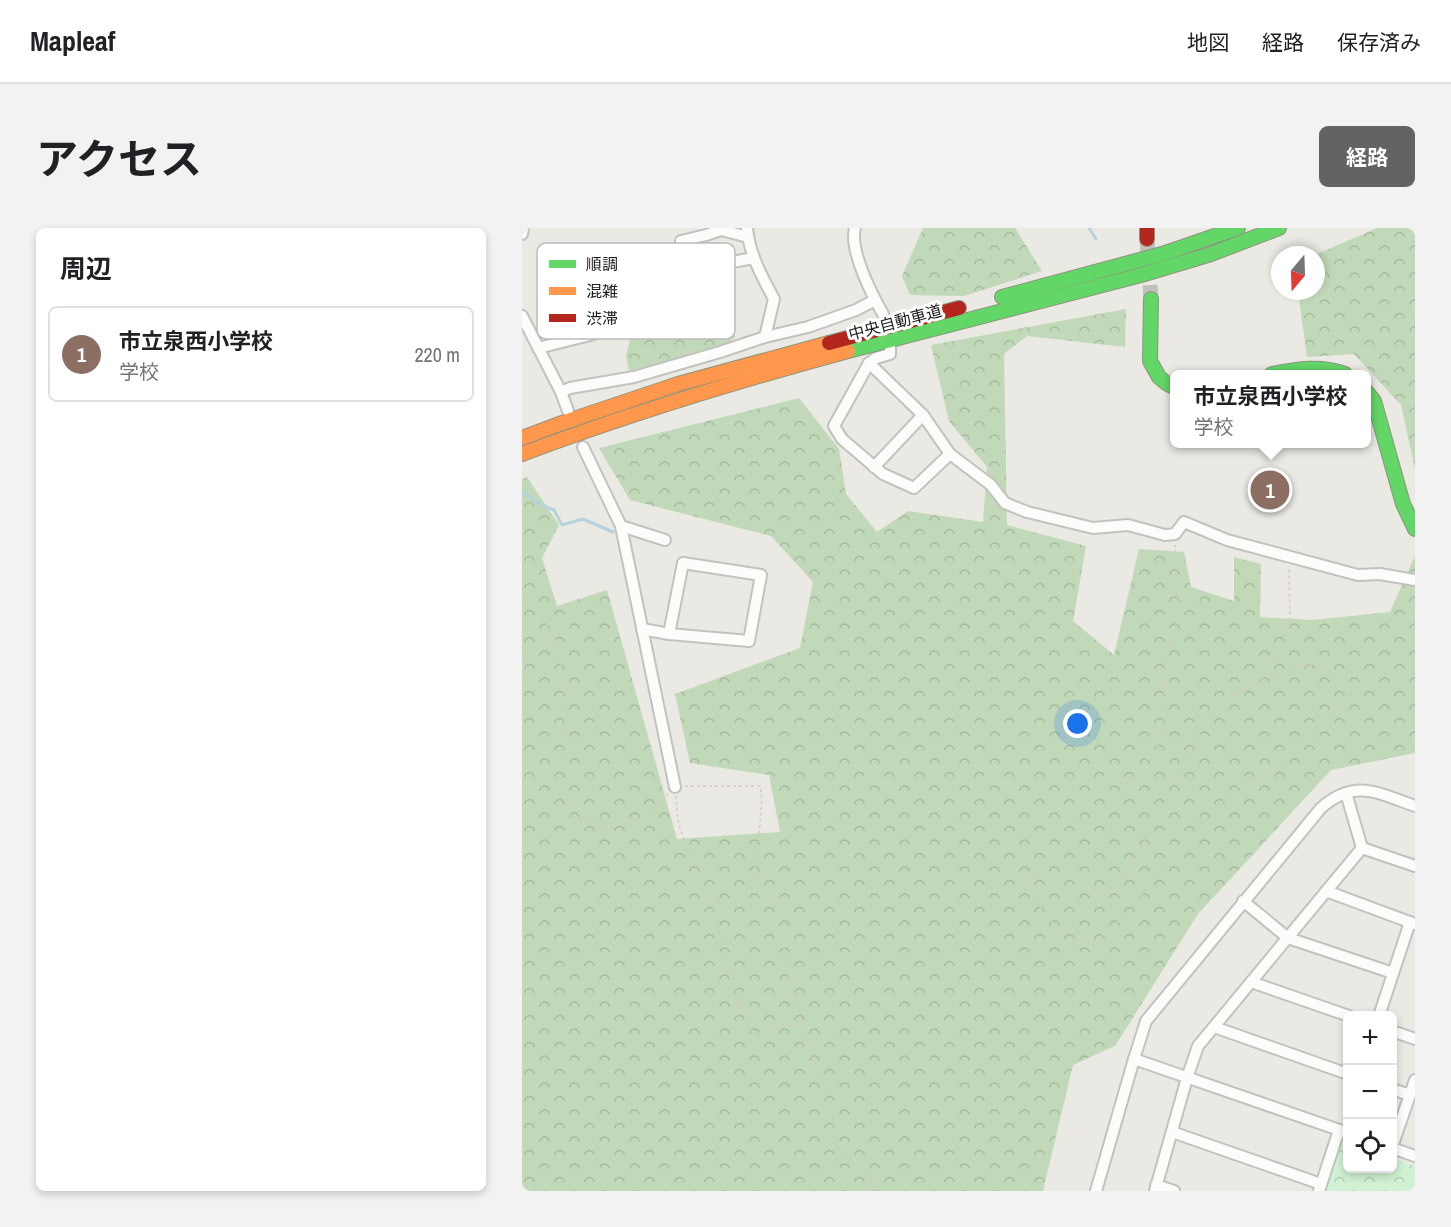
<!DOCTYPE html>
<html lang="ja">
<head>
<meta charset="utf-8">
<style>
	body { margin:0; font-family:"Archivo Narrow","Noto Sans JP",sans-serif; background:#f2f2f2; color:#202124 }
	.controls { position:absolute; right:18px; bottom:18px; display:grid; overflow:hidden; border-radius:9px; box-shadow:0 3px 9px #0003 }
	.controls button { width:54px; height:54px; display:grid; place-items:center; padding:0; border:0; border-bottom:2px solid #e0e0e0; background:#fff; color:#202124; font:30px sans-serif }
	.compass { position:absolute; left:749px; top:18px; width:54px; height:54px; border-radius:50%; background:#fff; box-shadow:0 3px 9px #0003; rotate:199deg }
	.you { position:absolute; left:556px; top:496px; width:21px; height:21px; margin:-15px; border:4px solid #fff; border-radius:50%; background:#1a73e8; box-shadow:0 0 0 9px #1a73e833 }
	.badge { display:grid; place-items:center; width:39px; height:39px; border-radius:50%; background:#636361; color:#fff; font-size:20px; font-weight:700 }
	.pin { position:absolute; translate:-50% -50%; border:3px solid #fff; box-shadow:0 2px 6px #0006 }
	.popup { position:absolute; left:648px; top:142px; width:201px; height:78px; box-sizing:border-box; display:grid; place-content:center; border-radius:9px; background:#fff; filter:drop-shadow(0 2px 4px #0005); font-size:20px; white-space:nowrap; color:#757577 }
	.popup b { font-size:22px; color:#202124 }
	.popup::after { content:''; position:absolute; left:50%; top:100%; margin-left:-12px; border:12px solid transparent; border-top-color:#fff }
	.list { margin:0; padding:0; list-style:none }
	h2 { display:flex; justify-content:space-between; align-items:center; height:78px; margin:0; padding:0 24px; font-size:26px }
	h2 small { font-size:20px; font-weight:400; color:#757577 }
	.list li { display:grid; grid-template-columns:39px 1fr auto; gap:18px; align-items:center; box-sizing:border-box; height:96px; margin:0 12px 12px; padding:0 12px; border:2px solid #e0e0e0; border-radius:9px }
	.list b { display:block; font-size:22px; white-space:nowrap }
	.list p { margin:0; font-size:20px; white-space:nowrap; color:#757577 }
	.list em { font-size:20px; font-style:normal; color:#757577 }
	.icon { flex:none; width:33px; height:33px; fill:none; stroke:currentColor; stroke-width:2; stroke-linecap:round; stroke-linejoin:round }
	.map { position:relative; flex:none; width:893px; height:963px; overflow:hidden; border-radius:9px }
	header { display:flex; align-items:center; gap:36px; box-sizing:border-box; height:84px; padding:0 30px; background:#fff; border-bottom:2px solid #e0e0e0 }
	header strong { font-size:28px }
	nav { display:flex; gap:33px; margin-inline-start:auto; font-size:21px }
	.intro { display:flex; align-items:center; justify-content:space-between; box-sizing:border-box; height:144px; padding:0 36px }
	h1 { margin:0; font-size:42px }
	.button { padding:15px 27px; border-radius:9px; background:#636361; color:#fff; font-size:21px; font-weight:700 }
	main { display:flex; gap:36px; padding:0 36px }
	aside { flex:1; background:#fff; border-radius:9px; box-shadow:0 3px 9px #0003 }
	.map>svg:first-child { display:block }
	.forest { fill:url(#forest-crowns) }
	.park { fill:url(#park-crowns) }
	.lines { fill:none; stroke-linecap:round; stroke-linejoin:round }
	.stream { stroke:#b6d2dd; stroke-width:3 }
	.secondary-tunnel { stroke:#c1c0bb; stroke-width:15; stroke-dasharray:15 8; stroke-linecap:butt }
	.street-casing { stroke:#c2c2bf; stroke-width:14 }
	.fast-casing { stroke:#8f937c; stroke-width:16 }
	.slow-casing { stroke:#8f937c; stroke-width:16 }
	.jam-casing { stroke:#8f937c; stroke-width:16 }
	.path { stroke:#d6c8c3; stroke-width:1.5; stroke-dasharray:3 3; stroke-linecap:butt }
	.street { stroke:#fcfcfb; stroke-width:10 }
	.fast { stroke:#63d668; stroke-width:14 }
	.slow { stroke:#ff974d; stroke-width:14 }
	.jam { stroke:#b3261e; stroke-width:14 }
	.labels { text-anchor:middle; stroke-width:6; stroke-linejoin:round; paint-order:stroke }
	.street-label { font-size:16px; fill:#1b1b1b; stroke:#fff }
	.key { fill:#fff; stroke:#bbb; stroke-width:1.5 }
	.key-label { font-size:16px; fill:#1b1b1b }
</style>
</head>
<body>
<header>
<strong>Mapleaf</strong>
<nav><a>地図</a><a>経路</a><a>保存済み</a></nav>
</header>
<div class="intro"><h1>アクセス</h1><a class="button">経路</a></div>
<main>
<aside>
<h2>周辺<small></small></h2>
<ul class="list">
<li><span class="badge" style="background:#8d6e63">1</span><div><b>市立泉西小学校</b><p>学校</p></div><em>220 m</em></li>
</ul>
</aside>
<div class="map">
<svg width="893" height="963" viewBox="0 0 893 963">
	<defs>
		<pattern id="forest-crowns" width="20" height="18" patternUnits="userSpaceOnUse" patternTransform="scale(1.5)"><rect width="20" height="18" fill="#c1d9b8"/><path d="M2 6a3 3 0 1 1 6 0M12 15a3 3 0 1 1 6 0" fill="none" stroke="#a5ba9e"/></pattern>
		<pattern id="park-crowns" width="20" height="18" patternUnits="userSpaceOnUse" patternTransform="scale(1.5)"><rect width="20" height="18" fill="#d0f1d3"/><path d="M2 6a3 3 0 1 1 6 0M12 15a3 3 0 1 1 6 0" fill="none" stroke="#b2ceb5"/></pattern>
	</defs>
	<rect width="100%" height="100%" fill="#eae9e3"/>
	<g class="forest">
		<path d="M401 0H493L520 43 442 68 388 67 380 48Z"/>
		<path d="M855 0H893V241L879 177 832 126 785 129 776 63H794V27H793Z"/>
		<path d="M142 81 214 108 204 117 107 143 104 128 115 85Z"/>
		<path d="M604 81 603 119 505 108 482 126 485 297 564 318 551 393 592 427 617 321 662 324 669 359 712 373V329L739 336 738 389 790 392 868 384 893 328V525L809 542 676 686 593 818 551 837 521 963H0V251L5 249 37 297 20 330 35 378 85 362 155 611 258 604 247 547 168 535 153 466 278 420 291 354 249 308 108 272 77 220 277 170 317 221 324 266 355 304 386 283 461 294 465 239 427 193 409 117Z"/>
	</g>
	<path class="park" d="M819 912 825 914 826 940H870L871 930 893 938V963H802Z"/>
	<g class="lines">
		<g class="stream">
			<path d="M567 0 574 11"/>
			<path d="M0 264 20 277 32 282 40 297 61 291 91 304"/>
		</g>
		<path class="secondary-tunnel" d="M625 11 629 71"/>
		<g class="street-casing">
			<g id="street">
				<path d="M225 0C227 25 240 49 252 71L243 109"/>
				<path d="M333 0C327 22 350 67 361 86"/>
				<path d="M0 6 1 0"/>
				<path d="M163 37 159 13 184 7 199 2 226 9"/>
				<path d="M193 37 232 30"/>
				<path d="M0 88 39 164 46 183"/>
				<path d="M368 118V126L354 130 347 135 312 198 320 211 361 246 392 260 428 226"/>
				<path d="M16 120 72 106"/>
				<path d="M347 135 401 187 428 226 469 257 483 275 505 284 571 300 606 297 643 307 653 306 662 294 705 312 836 347 858 346 893 352"/>
				<path d="M39 164 48 160 112 149 198 124 243 109 286 99 334 82 353 72"/>
				<path d="M61 219 99 298 153 559"/>
				<path d="M352 239 401 187"/>
				<path d="M99 298 143 312"/>
				<path d="M120 401 147 406 227 413 239 347 161 335 147 406"/>
				<path d="M824 565 840 620"/>
				<path d="M840 620 893 638"/>
				<path d="M804 663 893 696"/>
				<path d="M721 673 766 710 871 745"/>
				<path d="M729 754 827 788"/>
				<path d="M857 788 888 694"/>
				<path d="M692 799 826 846"/>
				<path d="M870 803 893 811"/>
				<path d="M612 831 826 905"/>
				<path d="M870 861 888 867"/>
				<path d="M650 904 799 956"/>
				<path d="M870 919 893 852"/>
				<path d="M870 920 893 928"/>
				<path d="M634 957 652 963"/>
				<path d="M574 963 612 831 624 793 799 580C833 550 856 565 893 578"/>
				<path d="M633 963 665 850 676 818 840 620"/>
				<path d="M797 963 817 902"/>
			</g>
		</g>
		<g class="fast-casing">
			<g id="fast">
				<path d="M480 69 640 26 716 0"/>
				<path d="M629 71 628 133 637 149 644 155 652 159"/>
				<path d="M326 123 619 47 689 26 757 0"/>
				<path d="M750 146C775 141 799 137 823 146"/>
				<path d="M844 163 852 173 881 276 893 301"/>
			</g>
		</g>
		<g class="slow-casing">
			<g id="slow">
				<path d="M0 210 40 195 156 156 307 115"/>
				<path d="M0 226C107 186 215 153 326 123"/>
			</g>
		</g>
		<g class="jam-casing">
			<g id="jam">
				<path d="M625 0V11"/>
				<path d="M307 115 437 80"/>
			</g>
		</g>
		<g class="path">
			<path d="M0 369 28 400 32 407 43 455 45 475 40 547 44 570 48 586 86 601 128 587 146 566"/>
			<path d="M0 427 3 438 0 447"/>
			<path d="M737 457 757 425 768 392 767 338"/>
			<path d="M163 558H238L240 571 238 597 234 619 233 640 237 654 252 671 260 683 264 697 261 710 262 724 265 730 268 756 272 765 279 795 287 819V825L297 840 303 860 305 879 311 890 313 919 358 963"/>
			<path d="M154 568 156 593 164 619 177 637 222 789 231 806 279 795"/>
			<path d="M511 632 512 657 516 676 528 692 542 706 564 714H571L586 703 609 680 644 637 708 565 722 553 752 545 793 509 818 479 822 465V456L813 446 791 436 772 441 736 458 706 468 699 475 687 492 599 656 592 664 580 666 571 662 566 654 568 639 575 622 586 605 604 556 635 519 644 496V484L640 445 656 389 653 317"/>
		</g>
		<use href="#street" class="street"/>
		<use href="#fast" class="fast"/>
		<use href="#slow" class="slow"/>
		<use href="#jam" class="jam"/>
	</g>
	<g class="labels">
		<g class="street-label">
			<text transform="translate(373 94) rotate(-15)" y="6">中央自動車道</text>
		</g>
	</g>
	<rect x="15" y="15" width="198" height="96" rx="9" class="key"/>
	<rect x="27" y="32" width="27" height="8" fill="#63d668"/>
	<rect x="27" y="59" width="27" height="8" fill="#ff974d"/>
	<rect x="27" y="86" width="27" height="8" fill="#b3261e"/>
	<g class="key-label">
		<text x="64" y="42">順調</text>
		<text x="64" y="69">混雑</text>
		<text x="64" y="96">渋滞</text>
	</g>
</svg>
<div class="controls">
<button>+</button>
<button>−</button>
<button><svg class="icon" aria-label="locate" viewBox="0 0 24 24"><circle cx="12" cy="12" r="6"/><path d="M12 2v4M12 18v4M2 12h4M18 12h4"/></svg></button>
</div>
<svg class="compass" viewBox="-18 -18 36 36"><path d="M0-13l5 13h-10z" fill="#e53935"/><path d="M0 13l5-13h-10z" fill="#757577"/></svg>
<div class="you"></div>
<div class="pin badge" style="left:748px;top:262px;background:#8d6e63">1</div>
<div class="popup"><b>市立泉西小学校</b>学校</div>
</div>
</main>
</body>
</html>
